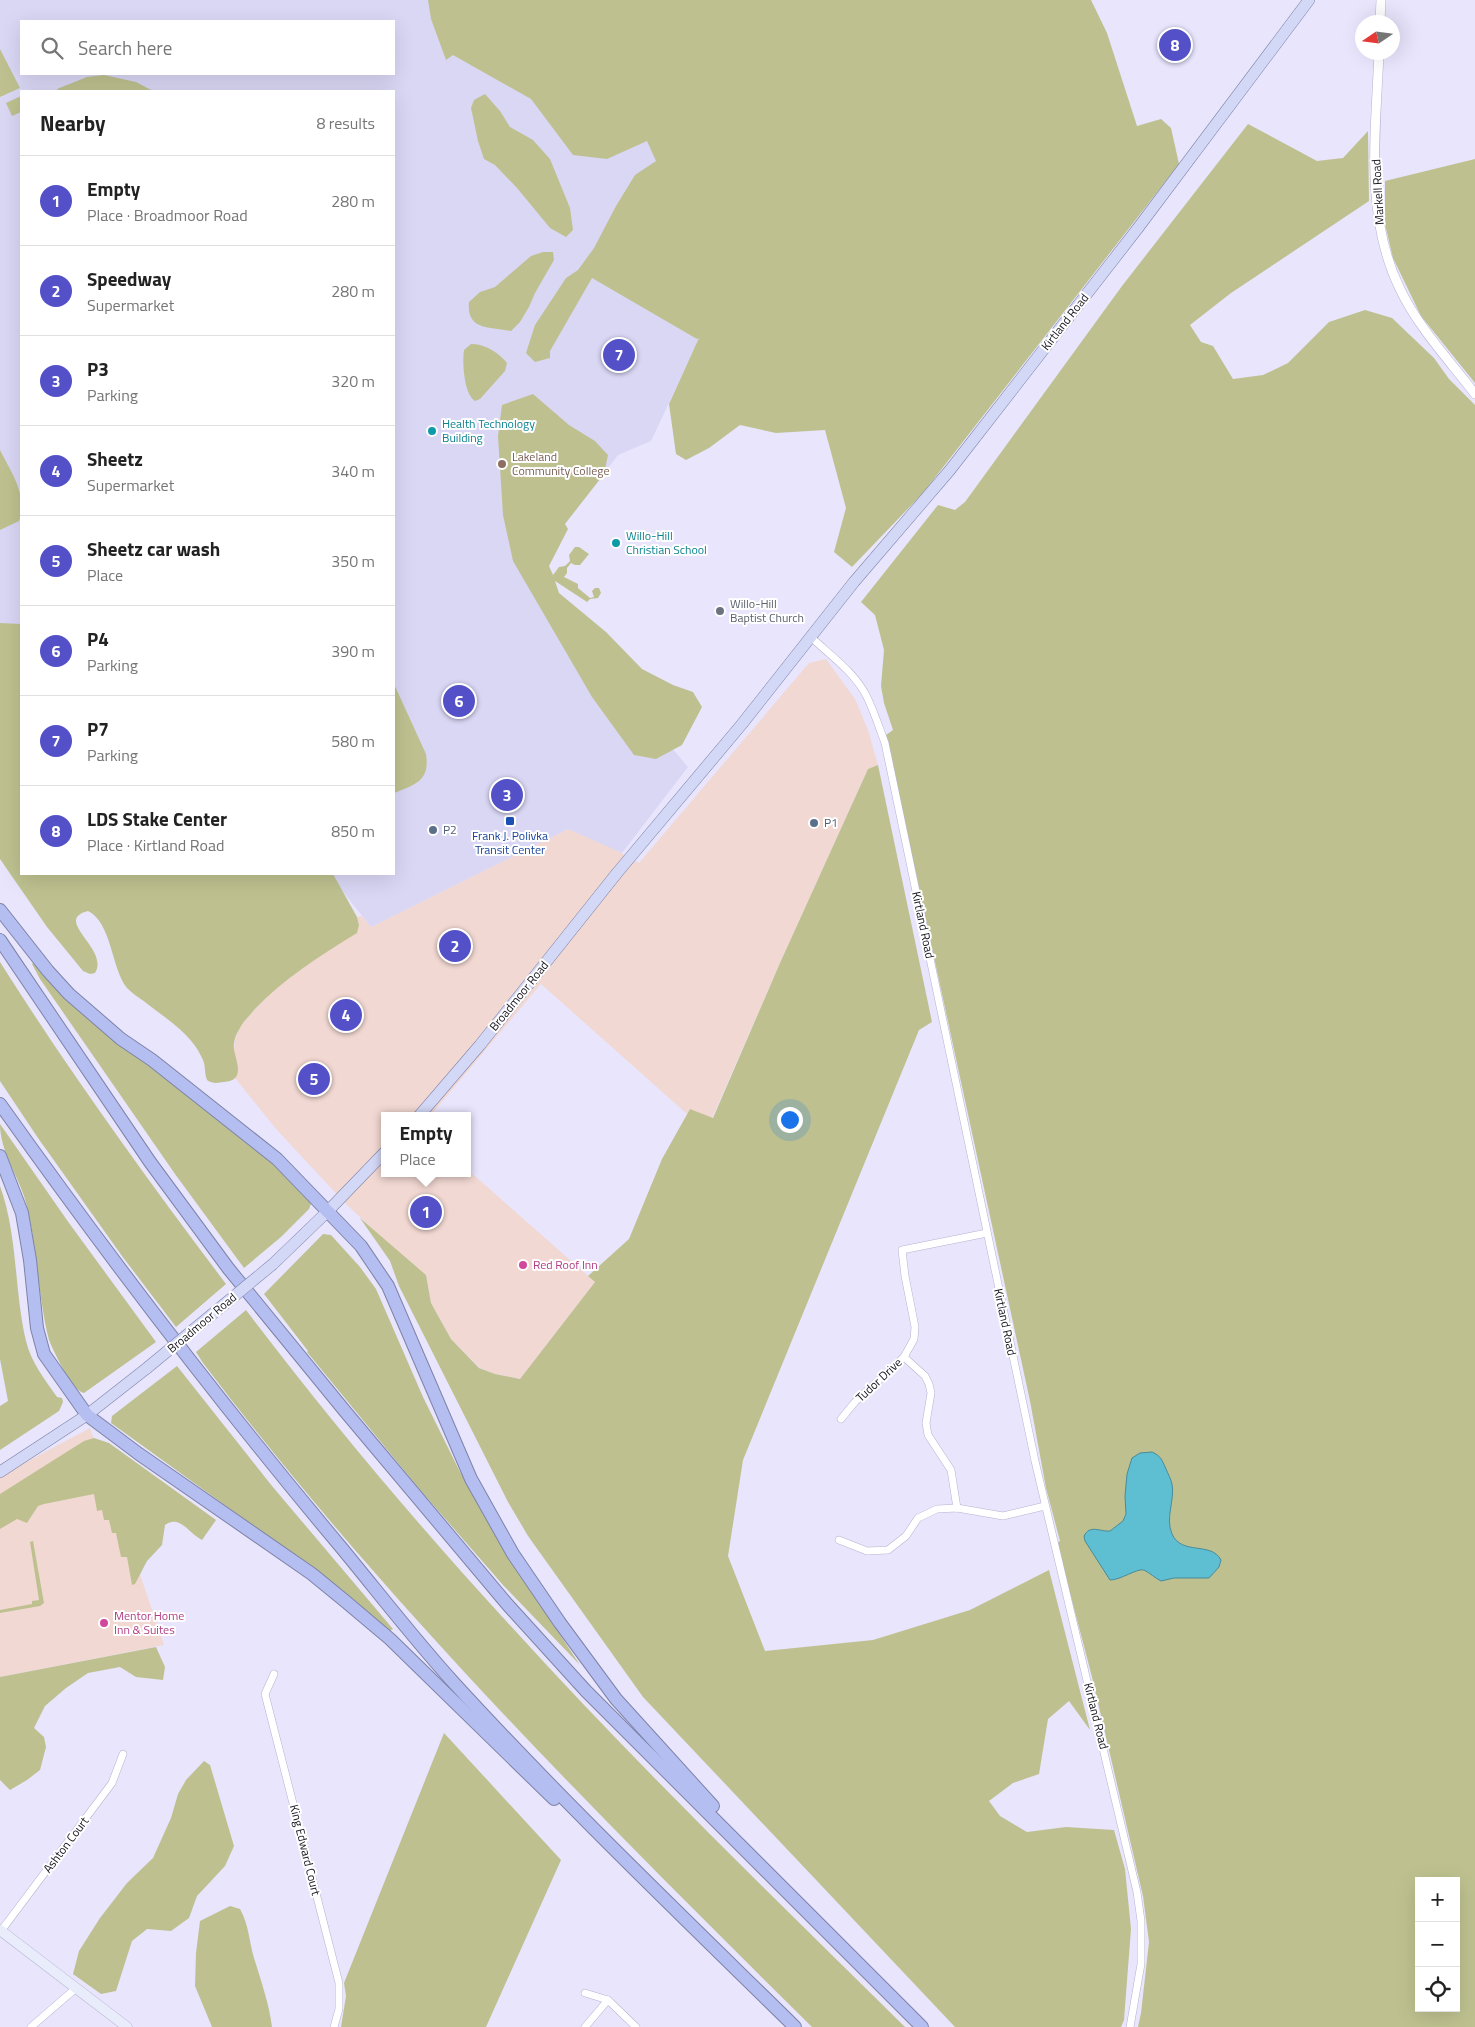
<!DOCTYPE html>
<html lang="en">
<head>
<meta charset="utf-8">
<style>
	body { margin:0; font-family:"Titillium Web",sans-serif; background:#f2f2f2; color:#222 }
	.controls { position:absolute; right:15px; bottom:15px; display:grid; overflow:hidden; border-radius:0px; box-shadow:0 5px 20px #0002 }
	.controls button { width:45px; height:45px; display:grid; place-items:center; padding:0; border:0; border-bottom:1px solid #e0e0e0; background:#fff; color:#222; font:25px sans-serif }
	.compass { position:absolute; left:1355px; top:15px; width:45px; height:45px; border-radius:50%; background:#fff; box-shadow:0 5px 20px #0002; rotate:257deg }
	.you { position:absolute; left:789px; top:1119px; width:18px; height:18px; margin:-12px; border:4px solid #fff; border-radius:50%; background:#1a73e8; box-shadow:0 0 0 8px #1a73e833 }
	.badge { display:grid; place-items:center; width:32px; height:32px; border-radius:50%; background:#5451c8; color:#fff; font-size:16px; font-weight:700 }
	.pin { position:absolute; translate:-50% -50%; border:2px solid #fff; box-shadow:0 1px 5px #0006 }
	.popup { position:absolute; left:381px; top:1112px; width:90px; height:65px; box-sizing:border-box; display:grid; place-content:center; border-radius:0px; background:#fff; filter:drop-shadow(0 1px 4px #0005); font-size:16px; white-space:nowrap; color:#767676 }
	.popup b { font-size:19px; color:#222 }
	.popup::after { content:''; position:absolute; left:50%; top:100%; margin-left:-10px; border:10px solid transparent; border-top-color:#fff }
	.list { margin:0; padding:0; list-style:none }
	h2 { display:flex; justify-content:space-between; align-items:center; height:65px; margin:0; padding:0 20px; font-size:21px }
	h2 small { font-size:16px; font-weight:400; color:#767676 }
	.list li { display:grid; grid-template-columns:32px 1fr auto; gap:15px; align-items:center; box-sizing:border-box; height:90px; padding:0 20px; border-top:1px solid #e0e0e0 }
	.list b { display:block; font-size:19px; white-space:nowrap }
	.list p { margin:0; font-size:16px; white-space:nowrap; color:#767676 }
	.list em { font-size:16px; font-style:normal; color:#767676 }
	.icon { flex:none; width:28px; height:28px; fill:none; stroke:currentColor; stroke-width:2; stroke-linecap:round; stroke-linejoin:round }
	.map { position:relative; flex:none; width:1475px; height:2027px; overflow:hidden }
	.search { position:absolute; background:#fff; box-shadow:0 5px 20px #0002; left:20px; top:20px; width:375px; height:55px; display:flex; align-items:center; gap:12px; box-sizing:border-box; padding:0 18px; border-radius:0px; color:#767676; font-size:19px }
	.panel { position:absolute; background:#fff; box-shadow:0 5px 20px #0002; left:20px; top:90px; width:375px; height:785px; border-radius:0px }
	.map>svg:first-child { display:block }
	.commercial { fill:#f2d8d2 }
	.built { fill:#dad7f5; fill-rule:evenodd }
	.green { fill:#bec18f; fill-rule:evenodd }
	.water { fill:#5ebed2; stroke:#488b9c }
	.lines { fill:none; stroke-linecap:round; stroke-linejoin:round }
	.minor-casing { stroke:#b6b3cf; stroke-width:8 }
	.tertiary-casing { stroke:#b6b3cf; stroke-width:10 }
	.secondary-casing { stroke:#b6b3cf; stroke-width:11 }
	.primary-casing { stroke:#7d83a7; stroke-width:12 }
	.motorway-casing { stroke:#7d83a7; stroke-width:14 }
	.minor { stroke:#fff; stroke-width:7 }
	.tertiary { stroke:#fff; stroke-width:9 }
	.secondary { stroke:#e9ecfa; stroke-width:10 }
	.primary { stroke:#d3d8f6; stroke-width:11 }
	.motorway { stroke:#b5bef0; stroke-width:12 }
	.primary-bridge-casing { stroke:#7d83a7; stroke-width:12; stroke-linecap:butt }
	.primary-bridge { stroke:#d3d8f6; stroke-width:11 }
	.culture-dot { fill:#0f9aa8; stroke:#fff; stroke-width:2 }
	.education-dot { fill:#8d6e63; stroke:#fff; stroke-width:2 }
	.worship-dot { fill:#6b7280; stroke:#fff; stroke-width:2 }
	.transit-dot { fill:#1a4fb4; stroke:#fff; stroke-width:2 }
	.service-dot { fill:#5c6f8a; stroke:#fff; stroke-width:2 }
	.hotel-dot { fill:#d1479c; stroke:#fff; stroke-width:2 }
	.labels { text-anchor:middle; stroke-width:4; stroke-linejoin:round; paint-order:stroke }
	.street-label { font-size:12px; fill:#16151f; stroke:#fff }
	.culture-label { font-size:12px; fill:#0d838f; stroke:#fff; text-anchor:start }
	.education-label { font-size:12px; fill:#785e54; stroke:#fff; text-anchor:start }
	.worship-label { font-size:12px; fill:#5b616d; stroke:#fff; text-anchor:start }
	.service-label { font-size:12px; fill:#4e5e75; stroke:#fff; text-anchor:start }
	.transit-label { font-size:12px; fill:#164399; stroke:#fff }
	.hotel-label { font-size:12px; fill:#b23c85; stroke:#fff; text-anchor:start }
</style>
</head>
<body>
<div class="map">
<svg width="1475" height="2027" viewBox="0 0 1475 2027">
	<rect width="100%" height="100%" fill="#e8e5fd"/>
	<g class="commercial">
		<path d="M826 659 855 699 868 730 878 765 868 769 780 963 712 1118 690 1109 687 1114 541 984 430 1116H385V1173H467V1169L595 1282 520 1379 495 1374 480 1368 451 1339 431 1303 426 1275 379 1235 345 1203 277 1130 235 1078 238 1070 234 1050 235 1040 240 1026 271 992 359 925 357 917 362 916 371 927 568 829 611 847 639 863 809 663Z"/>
		<path d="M90 1428 164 1645 0 1677V1476Z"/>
	</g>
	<path class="built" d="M0 0H585L718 299 651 441 618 455 524 575 688 767 622 853 568 829 371 927 329 874H394V91H21V711L0 701ZM21 21H394V74H21Z"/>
	<g class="green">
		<path d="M428 0H1091L1107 33 1137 126 1161 119 1171 128 1179 164 923 493 852 567 834 552 846 508 825 430 776 433 740 425 709 448 686 460 676 454 669 404 699 338 697 339 592 278 550 351V358L535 362 526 353 535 325 566 278 578 270 594 248 616 206 635 175 656 161 647 141 607 159 573 155 531 99 453 55 446 60 431 19Z"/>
		<path d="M0 49 20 88 0 97Z"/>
		<path d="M104 75 136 82 153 91H59L57 89 87 77Z"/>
		<path d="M485 94 500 111 510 127 533 140 550 159 570 208 573 230 566 237 550 228 517 188 495 165 484 159 478 141 471 108 474 100Z"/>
		<path d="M21 96V112L12 116 6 103Z"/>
		<path d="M1248 124 1317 161 1343 158 1368 131 1369 201 1231 293 1190 325 1201 342 1213 346 1233 379 1263 375 1288 363 1329 322 1365 310 1392 318 1434 358 1449 379 1475 405V2027H1138L1141 2013 1149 1942 1143 1896 1092 1677 1057 1543 1060 1541 1046 1488 1030 1401 886 735 893 730 884 703 881 686 884 650 875 615 861 602 938 505 955 510 965 502 1122 286ZM1419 1881H1456V2008H1419Z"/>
		<path d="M1475 159V383L1421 316 1393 258 1385 224V181Z"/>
		<path d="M543 252H553L554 260 535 293 529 307 520 322 511 331C491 327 466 331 469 302L480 292 495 287 531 256Z"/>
		<path d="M471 344C484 343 499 353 507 363L505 371 480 399 475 401C464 395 462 362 464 350Z"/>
		<path d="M533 394 569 425 595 441 608 455 604 474 565 524 568 529 549 566 553 575 559 567 565 566 570 561 569 555 575 547H579L589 554 580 565H575L571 563 567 568V573L564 577 578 584V588L590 598 594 597 592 591 595 588H599L601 593 598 598 590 599 587 602 555 581 559 593 606 632 642 669 673 685 693 692 702 707 682 745 656 759 634 755 592 697 513 561 503 515 498 436 502 405Z"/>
		<path d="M0 450C11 472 28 495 19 521L0 530Z"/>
		<path d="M0 623 21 624V874H333L357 917 359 925 357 933C320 956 284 978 254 1010 250 1016 243 1021 240 1028 236 1034 233 1042 234 1049 236 1062 246 1080 224 1082 217 1083 213 1084 207 1080 204 1072 206 1065 202 1058 191 1033 165 1018 145 1002 139 998 132 993 127 988 111 968 112 923 88 911 52 920 110 949 95 973L90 974 83 971 47 927 0 859Z"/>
		<path d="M394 684 426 754C430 781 416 784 394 793Z"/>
		<path d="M878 765 932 1022 919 1030 743 1460 728 1556 765 1651 873 1640 970 1610 1049 1570 1090 1730 1069 1701 1048 1719 1039 1774 1013 1783 989 1801 1000 1816 1027 1832 1066 1827 1114 1830 1125 1869 1131 1929 1124 2020 1121 2027H955L643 1697 528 1536 508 1502 399 1286 390 1261 360 1218 426 1275 431 1303 451 1339 479 1368 495 1374 520 1379 595 1282 588 1276 629 1239 662 1159 690 1109 713 1118 780 963 868 769Z"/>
		<path d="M0 962C70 1073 147 1179 226 1284L176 1327 122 1256 38 1138 0 1081Z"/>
		<path d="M35 962 121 1044 270 1160 309 1200 311 1204 309 1209 281 1237 244 1268 175 1174 40 979 32 964Z"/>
		<path d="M0 1124 69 1223 156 1342 84 1393C72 1391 54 1352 49 1340 37 1293 38 1243 24 1196 16 1172 0 1150 0 1124Z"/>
		<path d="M0 1186C18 1236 14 1290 26 1341 31 1362 45 1380 57 1397L62 1398 63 1402 59 1411 0 1450V1406L8 1401 0 1359Z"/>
		<path d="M323 1234 331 1235 360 1267 376 1289 423 1397 460 1472 527 1585 580 1665 503 1585 421 1491 307 1352 308 1351 264 1294Z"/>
		<path d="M246 1310C327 1417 416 1523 507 1622 634 1762 770 1894 905 2027H812C598 1815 385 1603 203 1363L196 1352Z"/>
		<path d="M177 1366 272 1486 393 1629 390 1631 341 1589 111 1423 112 1416Z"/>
		<path d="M94 1438 109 1443 216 1520 202 1540C188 1533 180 1514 165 1525L162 1545 147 1561 135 1584 132 1585 127 1557H121L116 1533H112L109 1520H104L102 1510 97 1511 94 1494 44 1504 38 1506 27 1523 17 1519 0 1529V1494L84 1441Z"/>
		<path d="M33 1541 44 1603 40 1606 0 1613V1610L32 1604V1601L39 1600 30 1542Z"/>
		<path d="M156 1647 165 1667 163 1680 136 1677 120 1667 88 1673 66 1688 45 1706 34 1728 44 1737 46 1747 40 1770 27 1780 10 1790 0 1780V1677Z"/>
		<path d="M444 1733 561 1860 486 2027H341L346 1996 344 1983Z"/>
		<path d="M204 1761 210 1765 234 1846 225 1866 197 1896 189 1918 171 1931 147 1929 132 1941 116 1991 101 1994 73 1974 79 1951 100 1918 127 1883 153 1858 171 1818 178 1794 186 1780Z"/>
		<path d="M230 1906 240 1909C249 1925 249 1941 254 1958 261 1981 269 2003 272 2027H212L195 1986 196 1953 200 1921Z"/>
	</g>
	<path class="water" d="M1152 1452C1161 1456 1162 1460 1166 1469 1168 1474 1171 1479 1172 1484 1175 1500 1165 1518 1172 1534 1182 1556 1211 1541 1221 1560L1219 1567 1209 1578H1174L1161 1581C1155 1578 1150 1573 1144 1570 1137 1568 1121 1580 1110 1580L1085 1541 1084 1536C1090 1524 1100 1532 1110 1531L1123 1521 1126 1514 1125 1496 1127 1474 1132 1458 1140 1453Z"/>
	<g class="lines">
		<g class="minor-casing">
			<g id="minor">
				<path d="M812 638C830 655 854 672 866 695 874 711 879 727 885 743L1035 1461 1137 1892 1141 1921V1964L1130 2027"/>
				<path d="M904 1357 925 1376 929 1384 931 1393 926 1423 928 1435 951 1470 957 1508"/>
				<path d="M841 1419 855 1402 904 1357 914 1339 915 1327 905 1276 902 1250 987 1233"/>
				<path d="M839 1540 867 1551 888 1550 906 1536 918 1518 937 1509 957 1508 1003 1516 1045 1506"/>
				<path d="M274 1674 265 1694 339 1983V2009L334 2027"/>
				<path d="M1 1931 112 1783 123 1754"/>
				<path d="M585 1993 608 2000"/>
				<path d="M31 2027 75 1989"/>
				<path d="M585 2027 608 2000 636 2027"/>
			</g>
		</g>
		<g class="tertiary-casing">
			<g id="tertiary">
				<path d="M1380 22 1381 0"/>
				<path d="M1379 52C1376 131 1364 216 1400 289 1418 327 1449 360 1475 394"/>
			</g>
		</g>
		<g class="secondary-casing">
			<path id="secondary" d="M0 1930 127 2027"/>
		</g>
		<g class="primary-casing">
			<g id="primary">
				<path d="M419 1116 480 1045 617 873 742 724 854 582 950 470 1138 228 1309 0"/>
				<path d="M273 1264 328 1211 385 1152"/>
				<path d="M0 1472 87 1415 147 1368"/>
			</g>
		</g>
		<g class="motorway-casing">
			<g id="motorway">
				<path d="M0 910 48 971 69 994 121 1039 152 1060 277 1159 361 1246 388 1286 471 1479 513 1554 560 1623 616 1699 713 1806"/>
				<path d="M0 940 150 1162 228 1268 344 1410 507 1604 586 1691 922 2027"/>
				<path d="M0 1104C108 1256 220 1403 340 1546 378 1592 414 1639 454 1683 563 1802 680 1914 795 2027"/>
				<path d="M0 1156 22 1213 30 1260 37 1328 44 1354 87 1415 139 1454 312 1574 345 1601 390 1639 554 1799"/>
			</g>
		</g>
		<use href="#minor" class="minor"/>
		<use href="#tertiary" class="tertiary"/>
		<use href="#secondary" class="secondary"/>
		<use href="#primary" class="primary"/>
		<use href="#motorway" class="motorway"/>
		<g class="primary-bridge-casing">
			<path id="primary-bridge" d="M147 1368 273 1264"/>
		</g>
		<use href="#primary-bridge" class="primary-bridge"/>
	</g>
	<g class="culture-dot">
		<circle cx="432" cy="431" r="5"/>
		<circle cx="616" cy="543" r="5"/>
	</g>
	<circle class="education-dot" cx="502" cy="464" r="5"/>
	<circle class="worship-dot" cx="720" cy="611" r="5"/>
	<rect class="transit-dot" x="505" y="816" width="10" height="10" rx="2.5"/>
	<g class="service-dot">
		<circle cx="814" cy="823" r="5"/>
		<circle cx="433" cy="830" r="5"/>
	</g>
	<g class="hotel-dot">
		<circle cx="523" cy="1265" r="5"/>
		<circle cx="104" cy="1623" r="5"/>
	</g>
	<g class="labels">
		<g class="street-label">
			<text transform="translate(1378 192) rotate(-93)" y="4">Markell Road</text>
			<text transform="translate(1065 322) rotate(-52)" y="4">Kirtland Road</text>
			<text transform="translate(923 925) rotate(78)" y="4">Kirtland Road</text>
			<text transform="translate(519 996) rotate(-51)" y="4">Broadmoor Road</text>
			<text transform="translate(1005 1322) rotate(78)" y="4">Kirtland Road</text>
			<text transform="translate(202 1323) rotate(-40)" y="4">Broadmoor Road</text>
			<text transform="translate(879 1380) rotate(-43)" y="4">Tudor Drive</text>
			<text transform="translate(1096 1716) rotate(76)" y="4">Kirtland Road</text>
			<text transform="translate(66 1845) rotate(-53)" y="4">Ashton Court</text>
			<text transform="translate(305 1850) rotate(76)" y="4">King Edward Court</text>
		</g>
		<g class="culture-label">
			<text x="442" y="428">Health Technology<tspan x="442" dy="14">Building</tspan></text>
			<text x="626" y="540">Willo-Hill<tspan x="626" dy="14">Christian School</tspan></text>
		</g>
		<g class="education-label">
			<text x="512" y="461">Lakeland<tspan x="512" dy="14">Community College</tspan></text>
		</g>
		<g class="worship-label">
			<text x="730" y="608">Willo-Hill<tspan x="730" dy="14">Baptist Church</tspan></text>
		</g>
		<g class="service-label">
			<text x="824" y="827">P1</text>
			<text x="443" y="834">P2</text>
		</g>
		<g class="transit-label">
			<text x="510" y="840">Frank J. Polivka<tspan x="510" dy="14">Transit Center</tspan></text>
		</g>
		<g class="hotel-label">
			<text x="533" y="1269">Red Roof Inn</text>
			<text x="114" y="1620">Mentor Home<tspan x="114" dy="14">Inn &amp; Suites</tspan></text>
		</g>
	</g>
</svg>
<div class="controls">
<button>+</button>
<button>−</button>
<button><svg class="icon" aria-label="locate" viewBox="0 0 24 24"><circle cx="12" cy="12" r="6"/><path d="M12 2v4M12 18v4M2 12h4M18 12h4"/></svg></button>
</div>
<svg class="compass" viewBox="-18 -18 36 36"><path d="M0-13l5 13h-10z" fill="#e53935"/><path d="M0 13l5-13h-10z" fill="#767676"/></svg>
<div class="you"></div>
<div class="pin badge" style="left:426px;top:1212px">1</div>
<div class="popup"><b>Empty</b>Place</div>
<div class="pin badge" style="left:455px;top:946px">2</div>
<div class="pin badge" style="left:507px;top:795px">3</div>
<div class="pin badge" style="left:346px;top:1015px">4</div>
<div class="pin badge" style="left:314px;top:1079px">5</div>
<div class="pin badge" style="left:459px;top:701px">6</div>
<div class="pin badge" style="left:619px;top:355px">7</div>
<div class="pin badge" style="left:1175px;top:45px">8</div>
<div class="search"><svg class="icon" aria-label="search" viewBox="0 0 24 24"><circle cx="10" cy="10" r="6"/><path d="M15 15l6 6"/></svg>Search here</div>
<section class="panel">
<h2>Nearby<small>8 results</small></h2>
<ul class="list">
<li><span class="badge">1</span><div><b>Empty</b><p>Place · Broadmoor Road</p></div><em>280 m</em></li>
<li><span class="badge">2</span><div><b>Speedway</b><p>Supermarket</p></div><em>280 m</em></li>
<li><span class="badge">3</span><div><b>P3</b><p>Parking</p></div><em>320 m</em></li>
<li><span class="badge">4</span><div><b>Sheetz</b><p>Supermarket</p></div><em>340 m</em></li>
<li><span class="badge">5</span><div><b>Sheetz car wash</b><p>Place</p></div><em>350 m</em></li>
<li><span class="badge">6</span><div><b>P4</b><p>Parking</p></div><em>390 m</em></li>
<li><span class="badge">7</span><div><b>P7</b><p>Parking</p></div><em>580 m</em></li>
<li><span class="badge">8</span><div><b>LDS Stake Center</b><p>Place · Kirtland Road</p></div><em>850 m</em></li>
</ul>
</section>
</div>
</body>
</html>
